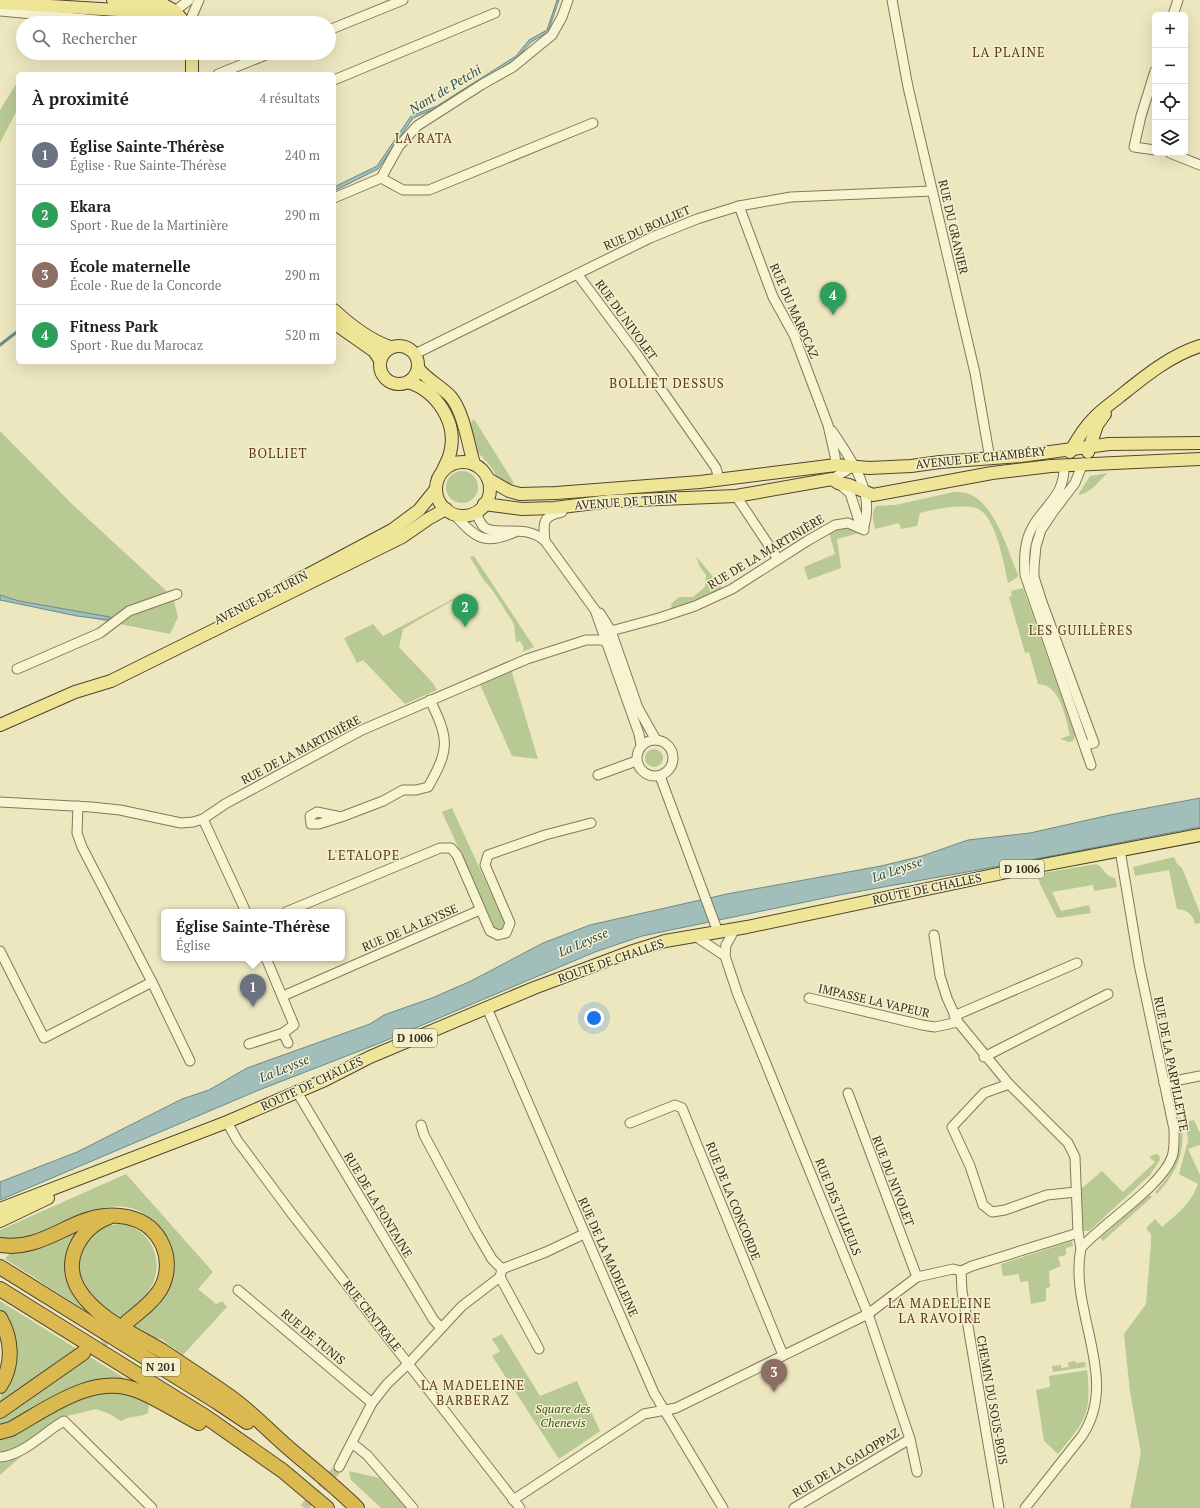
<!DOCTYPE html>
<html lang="fr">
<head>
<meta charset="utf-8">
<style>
	body { margin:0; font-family:"PT Serif",serif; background:#f6f6f6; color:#222 }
	.controls { position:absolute; right:12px; top:12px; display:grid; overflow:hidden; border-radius:6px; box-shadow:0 4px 16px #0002 }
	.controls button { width:36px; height:36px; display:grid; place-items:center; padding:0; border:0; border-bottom:1px solid #e0e0e0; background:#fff; color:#222; font:20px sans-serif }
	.you { position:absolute; left:594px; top:1018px; width:14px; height:14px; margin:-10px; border:3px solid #fff; border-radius:50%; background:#1a73e8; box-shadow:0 0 0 6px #1a73e833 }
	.badge { display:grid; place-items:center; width:26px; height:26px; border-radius:50%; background:#913e2a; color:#fff; font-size:13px; font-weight:700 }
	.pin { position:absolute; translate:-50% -33px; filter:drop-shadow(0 1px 2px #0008) }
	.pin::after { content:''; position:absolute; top:21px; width:14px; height:12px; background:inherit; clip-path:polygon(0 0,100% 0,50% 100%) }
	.popup { position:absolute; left:161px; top:909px; width:184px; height:52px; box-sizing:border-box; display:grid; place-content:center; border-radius:6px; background:#fff; filter:drop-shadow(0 1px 3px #0005); font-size:13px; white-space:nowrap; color:#767676 }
	.popup b { font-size:15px; color:#222 }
	.popup::after { content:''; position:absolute; left:50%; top:100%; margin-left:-8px; border:8px solid transparent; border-top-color:#fff }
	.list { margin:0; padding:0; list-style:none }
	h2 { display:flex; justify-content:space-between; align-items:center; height:52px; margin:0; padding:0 16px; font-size:17px }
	h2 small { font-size:13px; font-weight:400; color:#767676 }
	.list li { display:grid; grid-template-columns:26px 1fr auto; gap:12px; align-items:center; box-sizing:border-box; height:60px; padding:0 16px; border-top:1px solid #e0e0e0 }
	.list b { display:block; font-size:15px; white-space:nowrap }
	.list p { margin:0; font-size:13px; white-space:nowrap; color:#767676 }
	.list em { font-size:13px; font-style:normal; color:#767676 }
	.icon { flex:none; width:22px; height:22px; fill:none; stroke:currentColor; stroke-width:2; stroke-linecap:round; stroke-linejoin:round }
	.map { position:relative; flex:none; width:1200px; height:1508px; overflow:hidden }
	.search { position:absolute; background:#fff; box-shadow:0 4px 16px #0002; left:16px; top:16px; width:320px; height:44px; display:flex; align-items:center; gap:10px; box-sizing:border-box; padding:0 14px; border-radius:22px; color:#767676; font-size:15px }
	.panel { position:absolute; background:#fff; box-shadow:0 4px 16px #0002; left:16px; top:72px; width:320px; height:292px; border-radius:6px }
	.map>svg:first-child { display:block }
	.green { fill:#b8c994 }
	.water { fill:#a2bebb; stroke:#6a8b89 }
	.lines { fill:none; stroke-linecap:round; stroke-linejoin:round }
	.stream { stroke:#6a8b89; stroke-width:3 }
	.minor-tunnel { stroke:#c7c29e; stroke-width:9; stroke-dasharray:9 4.5; stroke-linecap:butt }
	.highway-tunnel { stroke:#c7c29e; stroke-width:14; stroke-dasharray:14 7; stroke-linecap:butt }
	.minor-casing { stroke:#847858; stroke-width:11 }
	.major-casing { stroke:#51452d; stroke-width:14 }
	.highway-casing { stroke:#51452d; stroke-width:16 }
	.minor { stroke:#f7f4d2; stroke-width:9 }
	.major { stroke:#efe597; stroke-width:12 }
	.highway { stroke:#dab951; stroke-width:14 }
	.labels { text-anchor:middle; stroke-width:3; stroke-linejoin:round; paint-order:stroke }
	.shield { fill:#f4f0ce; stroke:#6e6751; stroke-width:1 }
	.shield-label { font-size:11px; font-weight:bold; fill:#342c1c }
	.street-label { font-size:12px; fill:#342c1c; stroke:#f4f0ce }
	.park-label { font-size:12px; font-style:italic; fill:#3c4f23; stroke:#f4f0ce }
	.neighbourhood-label { font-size:13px; letter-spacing:1px; fill:#5f381d; stroke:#f4f0ce }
	.water-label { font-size:13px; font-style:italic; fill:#2c4e53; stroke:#f4f0ce }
</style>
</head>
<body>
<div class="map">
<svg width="1200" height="1508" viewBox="0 0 1200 1508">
	<rect width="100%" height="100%" fill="#ece7bf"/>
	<g class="green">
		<path d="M18 81V108L0 143V110Z"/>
		<path d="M474 419 514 483 510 485 497 478 492 468 475 449 471 423Z"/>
		<path d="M0 431 73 505 173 597 178 617 170 634 0 600Z"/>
		<circle cx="462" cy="487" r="16"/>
		<path d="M1108 473C1098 481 1091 494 1078 495L1090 476Z"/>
		<path d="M954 492C958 492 963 492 966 493 994 500 1008 551 1018 575L1017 578 1008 583C1004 565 996 514 976 508 961 504 935 509 920 513L917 526 901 529 899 523 875 529C873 520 871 513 876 506L895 505Z"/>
		<path d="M846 526 851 527 859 533 837 539 841 568 808 580 804 567 835 554 829 532Z"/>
		<path d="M474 556 534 647 522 652 524 648 520 641 516 642 514 624 493 591 483 579 470 557Z"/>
		<path d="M696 556 723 589 672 609 671 604 679 597H693L705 587 706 575 700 567Z"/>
		<path d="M474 588 403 629 399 647 433 683 437 690 405 704 363 660 357 663 344 638 373 624 383 636Z"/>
		<path d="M1023 588 1075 735 1073 741 1069 742 1060 739 1070 735C1065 717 1061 685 1038 684L1029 652 1025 653 1009 597 1012 596 1011 591Z"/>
		<path d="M510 666 538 759 512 756 478 680Z"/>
		<circle cx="654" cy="758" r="9"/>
		<path d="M452 808 505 924V929L500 932 495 928 442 812Z"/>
		<path d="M1174 857 1177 864 1182 868 1200 913V923L1195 924C1193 914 1187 910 1177 909L1169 870 1135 876 1133 867Z"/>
		<path d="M1096 864C1105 867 1103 876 1115 878L1117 887 1094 891 1093 885 1052 892 1061 911 1089 905 1091 913 1057 918 1040 884 1037 874Z"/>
		<path d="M1181 1117C1186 1150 1179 1170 1157 1194L1155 1192C1177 1169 1184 1150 1178 1118Z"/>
		<path d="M1194 1120 1200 1133V1145L1188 1149 1200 1175V1508H1130L1141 1453 1130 1392 1124 1334 1146 1304 1151 1243V1234L1146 1228 1155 1219 1162 1227C1177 1214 1191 1204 1198 1184L1179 1174 1188 1141 1186 1122Z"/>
		<path d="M1156 1154 1159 1155 1160 1160 1150 1175 1089 1231H1084L1082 1228 1081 1189 1102 1171 1123 1192 1155 1162 1149 1157Z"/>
		<path d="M126 1174 213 1272 198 1289 216 1304 222 1301 227 1307 183 1355 161 1339 151 1337 132 1325 173 1273C175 1253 170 1235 154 1221 99 1173 45 1259 0 1237V1230Z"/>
		<path d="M1150 1195 1152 1197 1103 1241 1100 1238Z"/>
		<path d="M119 1224C150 1226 166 1261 151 1287 144 1300 133 1309 121 1318L95 1301 78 1276 76 1270 84 1240 105 1226Z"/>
		<path d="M80 1226 68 1247 66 1257V1271L108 1325 5 1259 11 1252Z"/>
		<path d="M1072 1241 1073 1246 1066 1248V1255L1058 1257 1061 1266 1049 1271 1050 1287 1046 1288V1301L1031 1304 1028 1281 1020 1282 1019 1274 1003 1276 1001 1264Z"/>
		<path d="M0 1301 77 1349 0 1402 7 1324 0 1311Z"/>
		<path d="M502 1334 540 1396 577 1381 600 1431 559 1459 492 1356 500 1351 492 1339Z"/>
		<path d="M90 1357 144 1390 113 1383 0 1427V1418Z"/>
		<path d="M1075 1361 1076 1363 1085 1362 1086 1367 1053 1372 1052 1366 1061 1365V1368L1069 1367 1068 1362Z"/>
		<path d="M1087 1370C1092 1415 1085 1421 1058 1454L1044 1441 1036 1390 1050 1387 1049 1376Z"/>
		<path d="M113 1392C125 1393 139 1395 149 1405L148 1413C140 1418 130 1415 121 1421L110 1414 96 1409 67 1416 0 1475V1437L77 1399Z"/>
		<path d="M349 1471 379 1478 406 1508H381L351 1480Z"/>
	</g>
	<g class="water">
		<path d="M557 0H559L548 32 531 42 516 59 439 107 413 118 378 169 334 191V187L377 166 411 116 437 106 516 56 529 40 547 30Z"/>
		<path d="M0 595 19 601 110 617 111 618 108 620 77 616 0 600Z"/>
		<path d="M1200 798V827L1000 866 839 895 642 936 595 952 380 1043 259 1090 0 1200V1182L77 1152 182 1099 209 1090 247 1068 370 1024 384 1015 432 998 471 981 543 943 590 925 727 894 881 866 922 856 968 840 1030 833 1110 815Z"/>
	</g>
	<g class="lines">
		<path class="stream" d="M0 345 18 331"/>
		<path class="minor-tunnel" d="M304 1508 339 1467"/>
		<path class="highway-tunnel" d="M84 1353 119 1328"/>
		<g class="minor-casing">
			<g id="minor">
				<path d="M892 0 908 87 975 373 990 459"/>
				<path d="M0 11 109 21"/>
				<path d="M1173 15 1178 0"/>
				<path d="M176 16 175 11 189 0"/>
				<path d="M189 23 199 0"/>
				<path d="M329 30 403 0"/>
				<path d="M1155 71 1141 116 1134 147 1155 150"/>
				<path d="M218 74 271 53"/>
				<path d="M334 80 495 13"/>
				<path d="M1170 153 1200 165"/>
				<path d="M381 178 403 190H429L593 123"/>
				<path d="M334 198 381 178 399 146 417 126 481 85 513 67 552 35 562 17 568 0"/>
				<path d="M739 206 773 297 794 335 828 425 835 456 836 465"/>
				<path d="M578 275 636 353 716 468 719 479"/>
				<path d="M415 354 650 238 697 219 739 206 791 197 932 191"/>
				<path d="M832 431C850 458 875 491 864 526"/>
				<path d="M1083 463 1075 483 1053 512 1041 530 1036 546 1034 567V577L1042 602 1094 743 1085 745"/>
				<path d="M1064 465C1065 495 1047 503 1033 526 1024 541 1024 559 1025 575L1091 765"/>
				<path d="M832 479 854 466"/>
				<path d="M838 483 850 493 859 521 864 526"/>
				<path d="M736 496 778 559"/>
				<path d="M475 512C478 516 480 523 483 526 494 538 524 522 545 541L595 610 639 734 641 745"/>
				<path d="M454 514C475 538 485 546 515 532"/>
				<path d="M545 541C543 523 542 516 562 512"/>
				<path d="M600 613 611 631 638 708 656 740"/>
				<path d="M611 631 659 618 695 606 732 589 807 541 835 525 848 523 864 530"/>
				<path d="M17 669 100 633 129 611 177 594"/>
				<circle cx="655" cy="758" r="18"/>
				<path d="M598 775 636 761"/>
				<path d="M660 776 718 932"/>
				<path d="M0 802 91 807 120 810 181 823 193 822 203 819 225 804 362 730 527 659 586 640H602L615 647"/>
				<path d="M78 806 77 833 82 847 152 982 190 1061"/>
				<path d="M341 817 319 824H311L310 816 317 812 341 817 383 801 403 790H416L428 787C450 749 449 739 430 700"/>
				<path d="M203 819 246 912"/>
				<path d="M286 912 440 848H451L457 855 490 931 498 935 506 933 510 923 485 865 488 855 545 835 591 823"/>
				<path d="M735 929 726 945 725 956 738 995 868 1314 910 1439 917 1472"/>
				<path d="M934 935 940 976 947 998 958 1022 1009 1084 1068 1143 1075 1157 1078 1233 1081 1248"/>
				<path d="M695 936 725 956"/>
				<path d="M0 951 44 1038 152 982"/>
				<path d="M283 996 480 910"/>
				<path d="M809 998 922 1025 935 1027 958 1022"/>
				<path d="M487 1008 654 1393 723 1508"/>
				<path d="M954 1016 1077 963"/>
				<path d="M283 1033 288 1043"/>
				<path d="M249 1044 283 1033 294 1025 266 958"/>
				<path d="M984 1057 1108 994"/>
				<path d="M1164 1083 1200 1076"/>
				<path d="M1009 1084 984 1093 952 1127 970 1166 983 1205 992 1212 1005 1210 1047 1195 1076 1192"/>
				<path d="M297 1092 433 1319 441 1328"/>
				<path d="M848 1093 917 1277"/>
				<path d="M227 1122 237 1140 292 1214 520 1508"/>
				<path d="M630 1123 675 1105 682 1108 783 1355"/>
				<path d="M421 1125 424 1135 475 1230 492 1259 502 1269"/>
				<path d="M961 1271 962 1291 999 1508"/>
				<path d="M500 1277 539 1349"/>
				<path d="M238 1290 372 1403"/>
				<path d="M352 1443 367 1455 413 1508"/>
				<path d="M0 1457C24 1455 44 1432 64 1421L152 1508"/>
				<path d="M339 1467 372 1403 387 1384 409 1363 462 1306 500 1277 502 1269 546 1252 584 1234"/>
				<path d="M513 1500 644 1414 676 1408 868 1314 917 1277 953 1269 961 1271 972 1266 1078 1233"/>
				<path d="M794 1508 910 1439"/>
				<path d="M1025 1508 1082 1436C1121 1378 1068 1311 1081 1248 1104 1222 1161 1187 1172 1157 1175 1148 1174 1139 1174 1129L1139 964 1120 850"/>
			</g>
		</g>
		<g class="major-casing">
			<g id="major">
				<path d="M113 0 162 4 175 11 185 23"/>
				<path d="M0 3 151 12 160 14 174 23"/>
				<path d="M192 53V74"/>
				<path d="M334 310C349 324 370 340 390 347"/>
				<path d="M334 323 374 351 380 360"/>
				<circle cx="399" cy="365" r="19"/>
				<path d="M418 368C427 380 441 386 451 397 464 413 468 444 474 464"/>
				<path d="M408 382C437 391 458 423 450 453 449 459 445 465 443 470"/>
				<path d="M1070 452C1077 440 1083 429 1093 419 1100 411 1110 404 1119 397 1144 377 1169 356 1200 346"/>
				<path d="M1088 452 1097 425 1105 414"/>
				<circle cx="463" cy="489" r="27"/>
				<path d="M488 479 509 491 520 494 556 493 700 482 836 465 869 468 911 466 940 462 1021 456 1109 444 1200 443"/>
				<path d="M484 504 522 509 554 508 610 501 736 496 832 479 838 483 849 485 873 495 992 473 1051 466 1200 459"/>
				<path d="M283 588 392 530 419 510 436 489"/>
				<path d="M0 725 75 692 111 681 402 537 428 519 446 509"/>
				<path d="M0 1209 227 1122 325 1080 370 1057 534 988 630 952 665 941 747 927 1012 871 1200 835"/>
				<path d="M0 1221 48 1198"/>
			</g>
		</g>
		<g class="highway-casing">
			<g id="highway">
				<path d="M109 1217C80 1228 61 1261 79 1290 97 1319 136 1335 164 1352 186 1367 208 1381 229 1396 249 1410 266 1428 284 1444 308 1465 334 1485 357 1508"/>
				<path d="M0 1245C31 1250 54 1233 81 1222 110 1210 149 1213 163 1246 169 1260 168 1277 160 1290 152 1303 139 1312 127 1322"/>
				<path d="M0 1267 217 1402 247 1422"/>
				<path d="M0 1289 206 1417 283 1471 327 1508"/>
				<path d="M0 1318C12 1339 14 1365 0 1386"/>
				<path d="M0 1411 83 1353"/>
				<path d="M0 1432 11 1429C47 1409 93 1373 136 1390 157 1398 179 1413 199 1423"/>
			</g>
		</g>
		<use href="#minor" class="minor"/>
		<use href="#major" class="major"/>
		<use href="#highway" class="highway"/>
	</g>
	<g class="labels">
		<g class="shield">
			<rect x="1000" y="860" width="44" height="18" rx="3"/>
			<rect x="393" y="1029" width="44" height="18" rx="3"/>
			<rect x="142" y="1358" width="38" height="18" rx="3"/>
		</g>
		<g class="shield-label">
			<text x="1022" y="873">D 1006</text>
			<text x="415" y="1042">D 1006</text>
			<text x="161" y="1371">N 201</text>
		</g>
		<g class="street-label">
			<text transform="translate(953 227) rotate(77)" y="4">RUE DU GRANIER</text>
			<text transform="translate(647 228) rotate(-24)" y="4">RUE DU BOLLIET</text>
			<text transform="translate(794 311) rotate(66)" y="4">RUE DU MAROCAZ</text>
			<text transform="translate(626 320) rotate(54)" y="4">RUE DU NIVOLET</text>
			<text transform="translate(981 458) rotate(-6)" y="4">AVENUE DE CHAMBÉRY</text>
			<text transform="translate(626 502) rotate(-4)" y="4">AVENUE DE TURIN</text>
			<text transform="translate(766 552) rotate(-31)" y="4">RUE DE LA MARTINIÈRE</text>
			<text transform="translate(261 598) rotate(-27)" y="4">AVENUE DE TURIN</text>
			<text transform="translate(301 750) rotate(-28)" y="4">RUE DE LA MARTINIÈRE</text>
			<text transform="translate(927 889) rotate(-12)" y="4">ROUTE DE CHALLES</text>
			<text transform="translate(410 928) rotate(-23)" y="4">RUE DE LA LEYSSE</text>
			<text transform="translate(611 961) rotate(-19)" y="4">ROUTE DE CHALLES</text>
			<text transform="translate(874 1001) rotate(13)" y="4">IMPASSE LA VAPEUR</text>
			<text transform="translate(1171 1064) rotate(79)" y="4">RUE DE LA PARPILLETTE</text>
			<text transform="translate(312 1084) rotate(-25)" y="4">ROUTE DE CHALLES</text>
			<text transform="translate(893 1181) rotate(69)" y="4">RUE DU NIVOLET</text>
			<text transform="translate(733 1201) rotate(68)" y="4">RUE DE LA CONCORDE</text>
			<text transform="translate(378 1205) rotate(59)" y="4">RUE DE LA FONTAINE</text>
			<text transform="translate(838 1207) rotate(68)" y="4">RUE DES TILLEULS</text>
			<text transform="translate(608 1257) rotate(66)" y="4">RUE DE LA MADELEINE</text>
			<text transform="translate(372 1316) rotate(52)" y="4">RUE CENTRALE</text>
			<text transform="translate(313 1337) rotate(40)" y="4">RUE DE TUNIS</text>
			<text transform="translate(992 1400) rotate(80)" y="4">CHEMIN DU SOUS-BOIS</text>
			<text transform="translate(846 1463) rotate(-31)" y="4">RUE DE LA GALOPPAZ</text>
		</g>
		<g class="park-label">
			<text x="563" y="1413">Square des<tspan x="563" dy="14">Chenevis</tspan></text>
		</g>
		<g class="neighbourhood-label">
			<text x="1009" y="57">LA PLAINE</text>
			<text x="424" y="143">LA RATA</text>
			<text x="667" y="388">BOLLIET DESSUS</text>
			<text x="278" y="458">BOLLIET</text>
			<text x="1081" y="635">LES GUILLÈRES</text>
			<text x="364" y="860">L'ETALOPE</text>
			<text x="940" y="1308">LA MADELEINE<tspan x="940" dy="15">LA RAVOIRE</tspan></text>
			<text x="473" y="1390">LA MADELEINE<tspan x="473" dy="15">BARBERAZ</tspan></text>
		</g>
		<g class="water-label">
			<text transform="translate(445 89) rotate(-31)" y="5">Nant de Petchi</text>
			<text transform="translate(897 869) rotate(-19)" y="5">La Leysse</text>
			<text transform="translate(583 942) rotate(-23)" y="5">La Leysse</text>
			<text transform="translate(284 1068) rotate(-22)" y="5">La Leysse</text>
		</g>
	</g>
</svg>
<div class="controls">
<button>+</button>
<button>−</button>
<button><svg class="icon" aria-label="locate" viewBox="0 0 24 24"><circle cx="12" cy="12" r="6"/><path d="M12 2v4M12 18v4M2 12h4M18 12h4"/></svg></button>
<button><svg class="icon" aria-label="layers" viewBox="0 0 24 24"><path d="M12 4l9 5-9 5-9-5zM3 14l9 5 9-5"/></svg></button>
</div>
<div class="you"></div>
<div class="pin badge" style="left:253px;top:1007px;background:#6b7280">1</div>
<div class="popup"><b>Église Sainte-Thérèse</b>Église</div>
<div class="pin badge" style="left:465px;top:627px;background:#2e9e5b">2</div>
<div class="pin badge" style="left:774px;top:1392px;background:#8d6e63">3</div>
<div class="pin badge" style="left:833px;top:315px;background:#2e9e5b">4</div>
<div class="search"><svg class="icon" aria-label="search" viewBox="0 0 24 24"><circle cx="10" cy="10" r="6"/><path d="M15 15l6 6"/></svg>Rechercher</div>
<section class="panel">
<h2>À proximité<small>4 résultats</small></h2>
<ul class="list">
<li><span class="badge" style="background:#6b7280">1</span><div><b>Église Sainte-Thérèse</b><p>Église · Rue Sainte-Thérèse</p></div><em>240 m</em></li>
<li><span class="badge" style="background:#2e9e5b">2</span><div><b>Ekara</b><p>Sport · Rue de la Martinière</p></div><em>290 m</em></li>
<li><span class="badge" style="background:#8d6e63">3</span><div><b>École maternelle</b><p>École · Rue de la Concorde</p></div><em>290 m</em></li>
<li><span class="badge" style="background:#2e9e5b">4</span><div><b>Fitness Park</b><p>Sport · Rue du Marocaz</p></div><em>520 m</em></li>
</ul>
</section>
</div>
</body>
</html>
